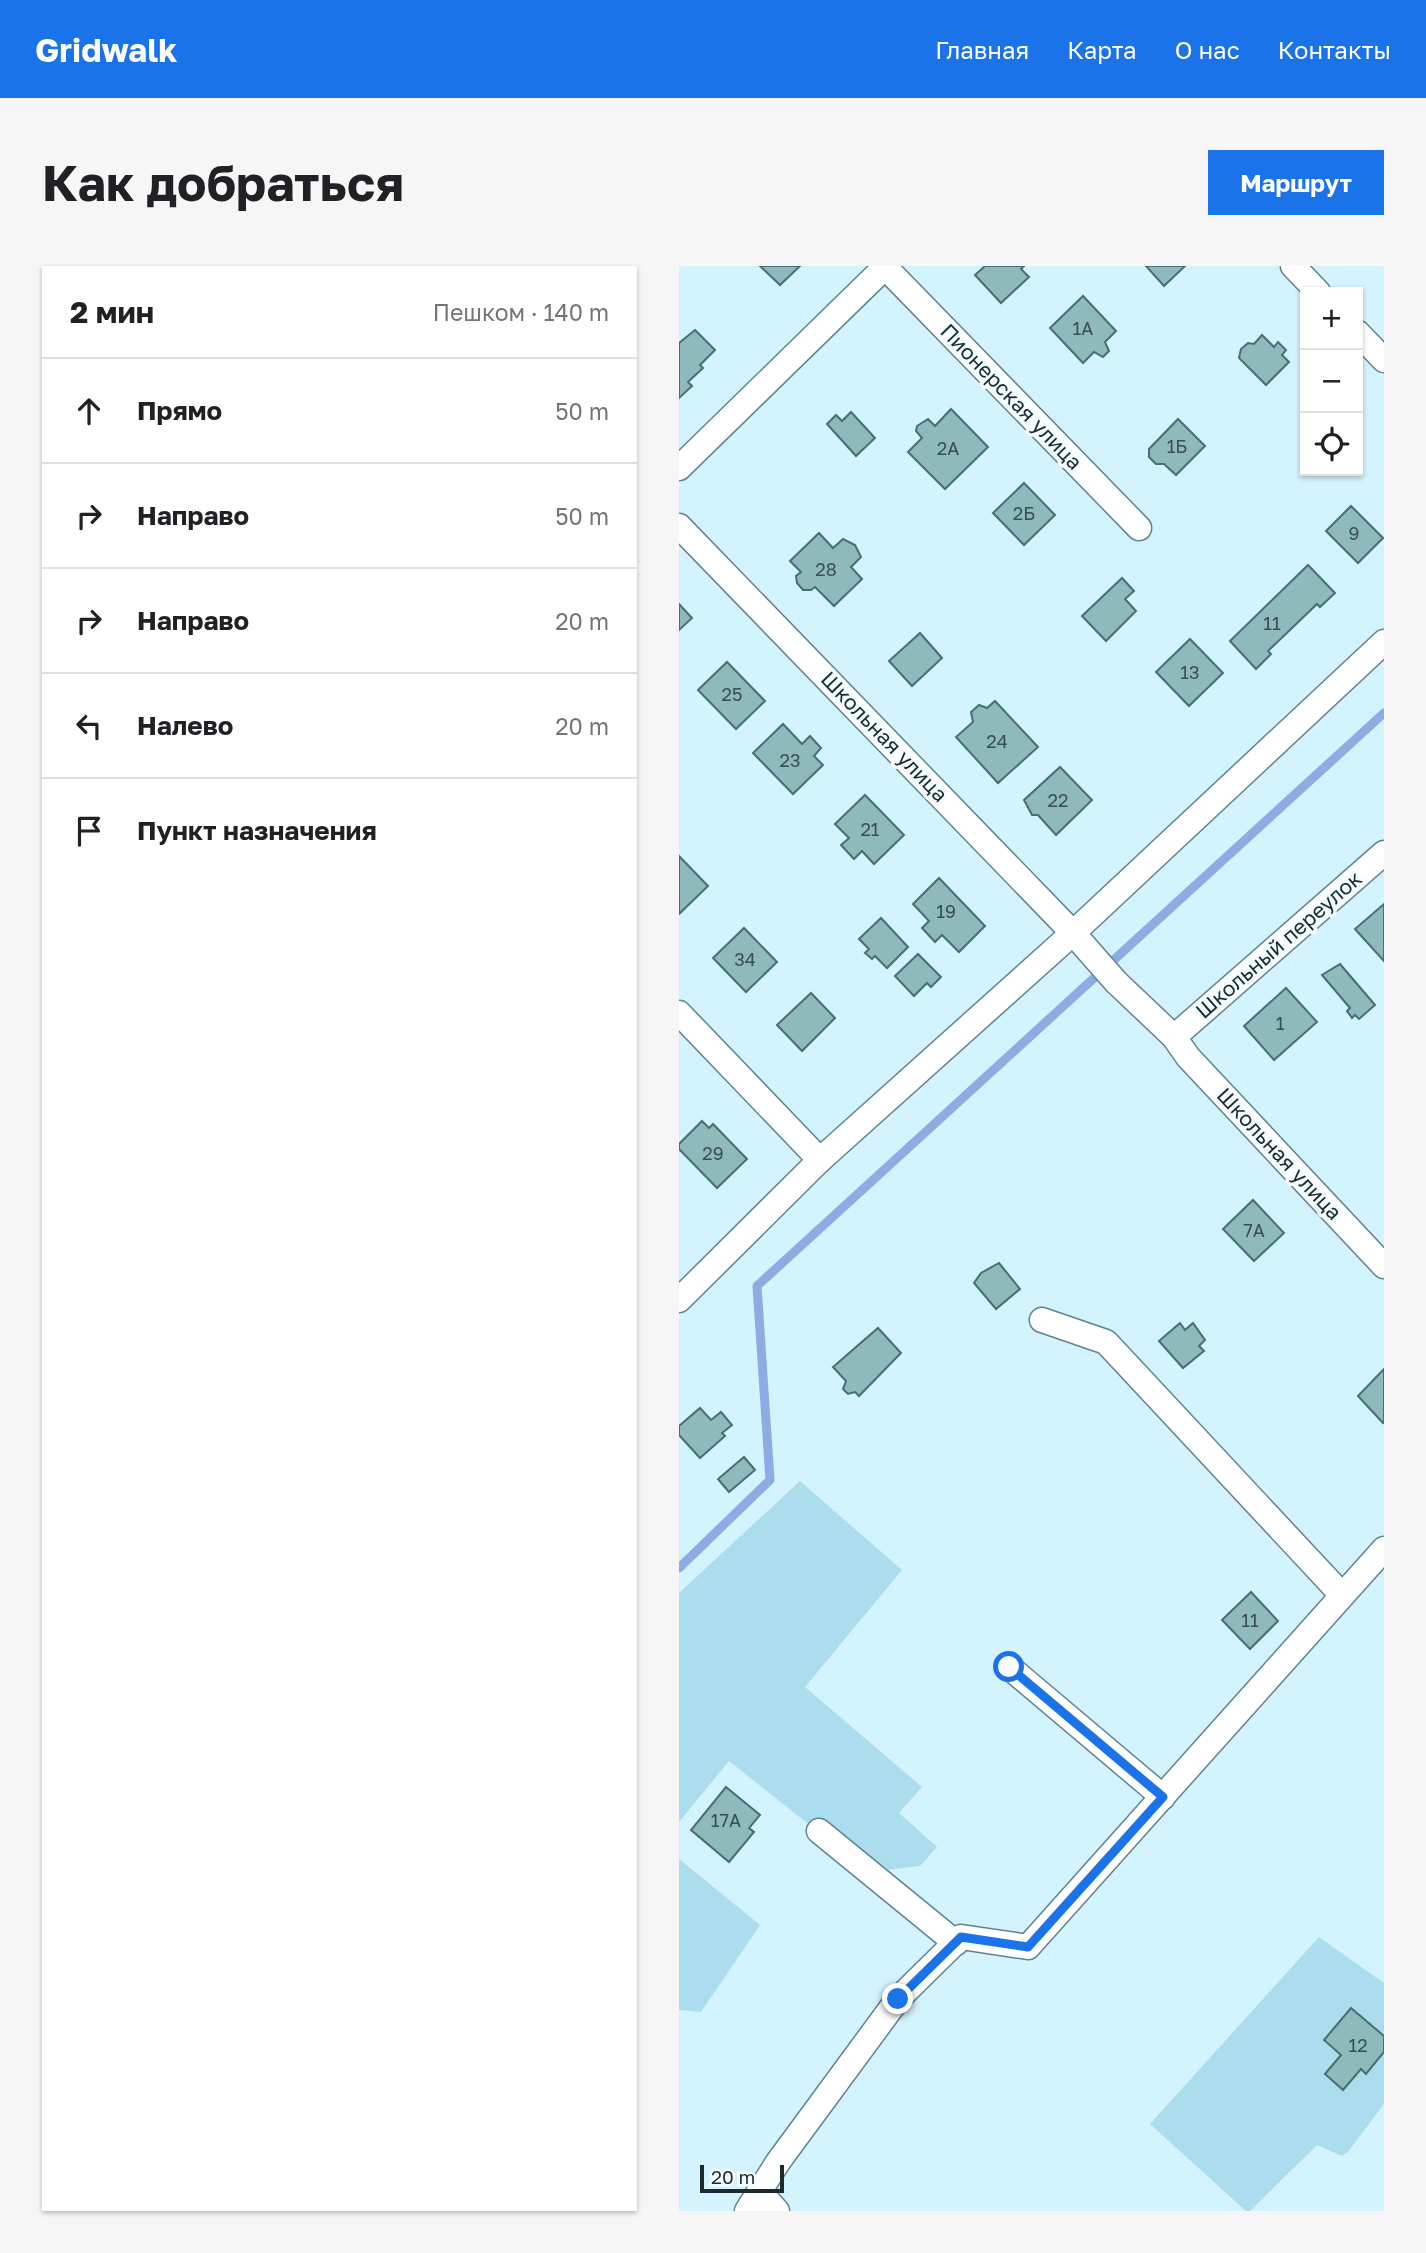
<!DOCTYPE html>
<html lang="ru">
<head>
<meta charset="utf-8">
<style>
	body { margin:0; font-family:"Golos Text",sans-serif; background:#f6f6f6; color:#202124 }
	.controls { position:absolute; right:21px; top:21px; display:grid; overflow:hidden; border-radius:0px; box-shadow:0 2px 5px #0004 }
	.controls button { width:63px; height:63px; display:grid; place-items:center; padding:0; border:0; border-bottom:2px solid #e0e0e0; background:#fff; color:#202124; font:35px sans-serif }
	.scale { position:absolute; left:21px; bottom:18px; width:84px; box-sizing:border-box; padding-left:7px; border:4px solid #1b2b30; border-top:0; font-size:19px; line-height:24px; white-space:nowrap; color:#1b2b30; -webkit-text-stroke:5px #f4fcfe; paint-order:stroke }
	.stop { position:absolute; width:21px; height:21px; margin:-16px; border:5px solid #1a73e8; border-radius:50%; background:#fff }
	.stop.end { background:#1a73e8; border-color:#fff; box-shadow:0 2px 7px #0008 }
	.list { margin:0; padding:0; list-style:none }
	h2 { display:flex; justify-content:space-between; align-items:center; height:91px; margin:0; padding:0 28px; font-size:30px }
	h2 small { font-size:23px; font-weight:400; color:#757577 }
	.list li { display:grid; grid-template-columns:46px 1fr auto; gap:21px; align-items:center; box-sizing:border-box; height:105px; padding:0 28px; border-top:2px solid #e0e0e0 }
	.list b { display:block; font-size:26px; white-space:nowrap }
	.list em { font-size:23px; font-style:normal; color:#757577 }
	.icon { flex:none; width:38px; height:38px; fill:none; stroke:currentColor; stroke-width:2; stroke-linecap:round; stroke-linejoin:round }
	.map { position:relative; flex:none; width:705px; height:1945px; overflow:hidden; border-radius:0px }
	header { display:flex; align-items:center; gap:42px; box-sizing:border-box; height:98px; padding:0 35px; background:#1a73e8; color:#fff }
	header strong { font-size:33px }
	nav { display:flex; gap:38px; margin-inline-start:auto; font-size:24px }
	.intro { display:flex; align-items:center; justify-content:space-between; box-sizing:border-box; height:168px; padding:0 42px }
	h1 { margin:0; font-size:49px }
	.button { padding:18px 32px; border-radius:0px; background:#1a73e8; color:#fff; font-size:24px; font-weight:700 }
	main { display:flex; gap:42px; padding:0 42px }
	aside { flex:1; background:#fff; border-radius:0px; box-shadow:0 2px 5px #0004 }
	.map>svg:first-child { display:block }
	.green { fill:#abddee }
	.lines { fill:none; stroke-linecap:round; stroke-linejoin:round }
	.stream { stroke:#8dace4; stroke-width:9 }
	.building { fill:#8fbabc; stroke:#466f71; stroke-width:2 }
	.minor-casing { stroke:#5f8490; stroke-width:27 }
	.minor { stroke:#fff; stroke-width:24 }
	.route { stroke:#1a73e8; stroke-width:9 }
	.labels { text-anchor:middle; stroke-width:7; stroke-linejoin:round; paint-order:stroke }
	.number-label { font-size:18px; fill:#384f53 }
	.street-label { font-size:21px; fill:#1b2b30; stroke:#f4fcfe }
</style>
</head>
<body>
<header>
<strong>Gridwalk</strong>
<nav><a>Главная</a><a>Карта</a><a>О нас</a><a>Контакты</a></nav>
</header>
<div class="intro"><h1>Как добраться</h1><a class="button">Маршрут</a></div>
<main>
<aside>
<h2>2 мин<small>Пешком · 140 m</small></h2>
<ul class="list">
<li><svg class="icon" aria-label="ahead" viewBox="0 0 24 24"><path d="M12 20V5M6 11l6-6 6 6"/></svg><div><b>Прямо</b></div><em>50 m</em></li>
<li><svg class="icon" aria-label="right" viewBox="0 0 24 24"><path d="M7 20v-9h11M14 6l5 5-5 5"/></svg><div><b>Направо</b></div><em>50 m</em></li>
<li><svg class="icon" aria-label="right" viewBox="0 0 24 24"><path d="M7 20v-9h11M14 6l5 5-5 5"/></svg><div><b>Направо</b></div><em>20 m</em></li>
<li><svg class="icon" aria-label="left" viewBox="0 0 24 24"><path d="M17 20v-9H6M10 6l-5 5 5 5"/></svg><div><b>Налево</b></div><em>20 m</em></li>
<li><svg class="icon" aria-label="arrive" viewBox="0 0 24 24"><path d="M6 21V4h12l-3 4 3 4H6"/></svg><div><b>Пункт назначения</b></div></li>
</ul>
</aside>
<div class="map">
<svg width="705" height="1945" viewBox="0 0 705 1945">
	<rect width="100%" height="100%" fill="#d3f3fe"/>
	<g class="green">
		<path d="M121 1215 223 1304 126 1421 243 1521 220 1547 258 1581 241 1600 190 1606 50 1495 0 1556V1327Z"/>
		<path d="M0 1593 81 1659 22 1746 0 1744Z"/>
		<path d="M640 1671 705 1717V1838L669 1886 663 1890 638 1879 571 1945H567L471 1858Z"/>
	</g>
	<g class="lines">
		<path class="stream" d="M0 1302 91 1214 78 1020 705 447"/>
	</g>
	<g class="building">
		<path d="M81 0H121L101 19Z"/>
		<path d="M306 0H345L342 3 350 11 322 37 296 9Z"/>
		<path d="M467 0H506L485 20Z"/>
		<path d="M404 30 437 65 426 76 430 85 424 91 415 86 404 97 371 62Z"/>
		<path d="M16 64 36 84 21 99 24 102 9 116 13 120 0 132V77Z"/>
		<path d="M583 69 595 81 599 76 607 84 603 89 610 96 587 119 560 92 562 83 569 77 575 78Z"/>
		<path d="M272 143 309 181 266 223 229 186 243 172 237 165 238 160 249 153 256 160Z"/>
		<path d="M172 146 196 172 177 190 148 158 157 149 163 155Z"/>
		<path d="M499 153 526 180 497 209 485 198H477L470 191V183Z"/>
		<path d="M345 217 376 249 345 279 314 247Z"/>
		<path d="M672 240 704 272 679 297 647 265Z"/>
		<path d="M140 267 154 282 164 273 176 279 182 291 172 301 183 313 155 340 136 321 132 324H124L118 317 117 310 122 306 111 295Z"/>
		<path d="M629 299 656 327 641 341 638 338 589 385 592 388 577 403 551 375Z"/>
		<path d="M443 312 455 325 446 333 457 345 427 375 403 350Z"/>
		<path d="M0 338 13 352 0 364Z"/>
		<path d="M241 367 263 392 233 420 210 395Z"/>
		<path d="M511 373 544 407 510 440 477 406Z"/>
		<path d="M48 396 86 435 57 463 19 424Z"/>
		<path d="M316 435 359 481 319 517 277 471 294 456 292 446 300 439 308 442Z"/>
		<path d="M104 458 123 478 131 470 142 482 135 490 144 499 114 528 74 487Z"/>
		<path d="M381 501 413 534 377 569 359 549H353L345 534Z"/>
		<path d="M186 529 225 569 195 598 183 585 175 593 162 579 170 572 156 558Z"/>
		<path d="M0 590 29 620 0 648Z"/>
		<path d="M260 612 306 660 280 686 263 669 256 676 243 662 250 655 234 638Z"/>
		<path d="M705 638V695L676 663Z"/>
		<path d="M202 652 229 681 208 702 196 690 193 693 186 687 190 683 180 673Z"/>
		<path d="M65 662 98 696 67 726 34 692Z"/>
		<path d="M239 688 262 711 252 721 248 717 235 730 216 710Z"/>
		<path d="M661 698 696 739 680 753 676 749 673 752 668 745 671 742 643 709Z"/>
		<path d="M607 722 638 756 595 794 565 760Z"/>
		<path d="M132 727 156 752 123 785 98 759Z"/>
		<path d="M23 855 30 862 34 858 68 893 38 922 0 883V878Z"/>
		<path d="M574 934 605 967 575 995 544 963Z"/>
		<path d="M320 997 341 1023 317 1043 295 1017 302 1007Z"/>
		<path d="M501 1057 506 1064 514 1057 526 1074 520 1080 525 1085 504 1102 480 1075Z"/>
		<path d="M199 1062 222 1087 180 1130 176 1126 169 1128 164 1123 167 1115 154 1101Z"/>
		<path d="M705 1103V1156L704 1157 679 1130Z"/>
		<path d="M21 1142 32 1154 42 1146 53 1159 43 1167 46 1170 21 1192 0 1169V1160Z"/>
		<path d="M65 1191 76 1204 50 1226 39 1213Z"/>
		<path d="M572 1326 599 1355 571 1383 543 1354Z"/>
		<path d="M47 1521 81 1549 70 1562 75 1566 50 1596 12 1564Z"/>
		<path d="M672 1742 705 1770V1786L687 1808 682 1803 664 1824 646 1808 662 1789 645 1774Z"/>
	</g>
	<g class="lines">
		<g class="minor-casing">
			<g id="minor">
				<path d="M205 0 460 262"/>
				<path d="M614 0 639 26"/>
				<path d="M679 67 705 94"/>
				<path d="M0 202 206 1"/>
				<path d="M0 260 394 667 437 716 495 771 509 791 705 1000"/>
				<path d="M0 747 141 894"/>
				<path d="M495 771 705 587"/>
				<path d="M0 1034 141 894 394 667 705 376"/>
				<path d="M363 1054 427 1076 663 1329"/>
				<path d="M330 1401 484 1531"/>
				<path d="M140 1565 277 1677"/>
				<path d="M80 1925 98 1945"/>
				<path d="M68 1945 99 1896 219 1733 282 1671 349 1681 705 1283"/>
			</g>
		</g>
		<use href="#minor" class="minor"/>
	</g>
	<g class="lines">
		<path class="route" d="M219 1733 282 1671 349 1681 484 1531 330 1401"/>
	</g>
	<g class="labels">
		<g class="number-label">
			<text x="404" y="69">1А</text>
			<text x="498" y="187">1Б</text>
			<text x="269" y="189">2А</text>
			<text x="345" y="254">2Б</text>
			<text x="675" y="274">9</text>
			<text x="147" y="310">28</text>
			<text x="593" y="364">11</text>
			<text x="511" y="413">13</text>
			<text x="53" y="435">25</text>
			<text x="318" y="482">24</text>
			<text x="111" y="501">23</text>
			<text x="379" y="541">22</text>
			<text x="191" y="570">21</text>
			<text x="267" y="652">19</text>
			<text x="66" y="700">34</text>
			<text x="601" y="764">1</text>
			<text x="34" y="894">29</text>
			<text x="575" y="971">7А</text>
			<text x="571" y="1361">11</text>
			<text x="47" y="1561">17А</text>
			<text x="679" y="1786">12</text>
		</g>
		<g class="street-label">
			<text transform="translate(332 131) rotate(46)" y="7">Пионерская улица</text>
			<text transform="translate(205 471) rotate(46)" y="7">Школьная улица</text>
			<text transform="translate(600 679) rotate(-41)" y="7">Школьный переулок</text>
			<text transform="translate(600 888) rotate(47)" y="7">Школьная улица</text>
		</g>
	</g>
</svg>
<div class="controls">
<button>+</button>
<button>−</button>
<button><svg class="icon" aria-label="locate" viewBox="0 0 24 24"><circle cx="12" cy="12" r="6"/><path d="M12 2v4M12 18v4M2 12h4M18 12h4"/></svg></button>
</div>
<div class="scale">20 m</div>
<div class="stop" style="left:330px;top:1401px"></div>
<div class="stop end" style="left:219px;top:1733px"></div>
</div>
</main>
</body>
</html>
